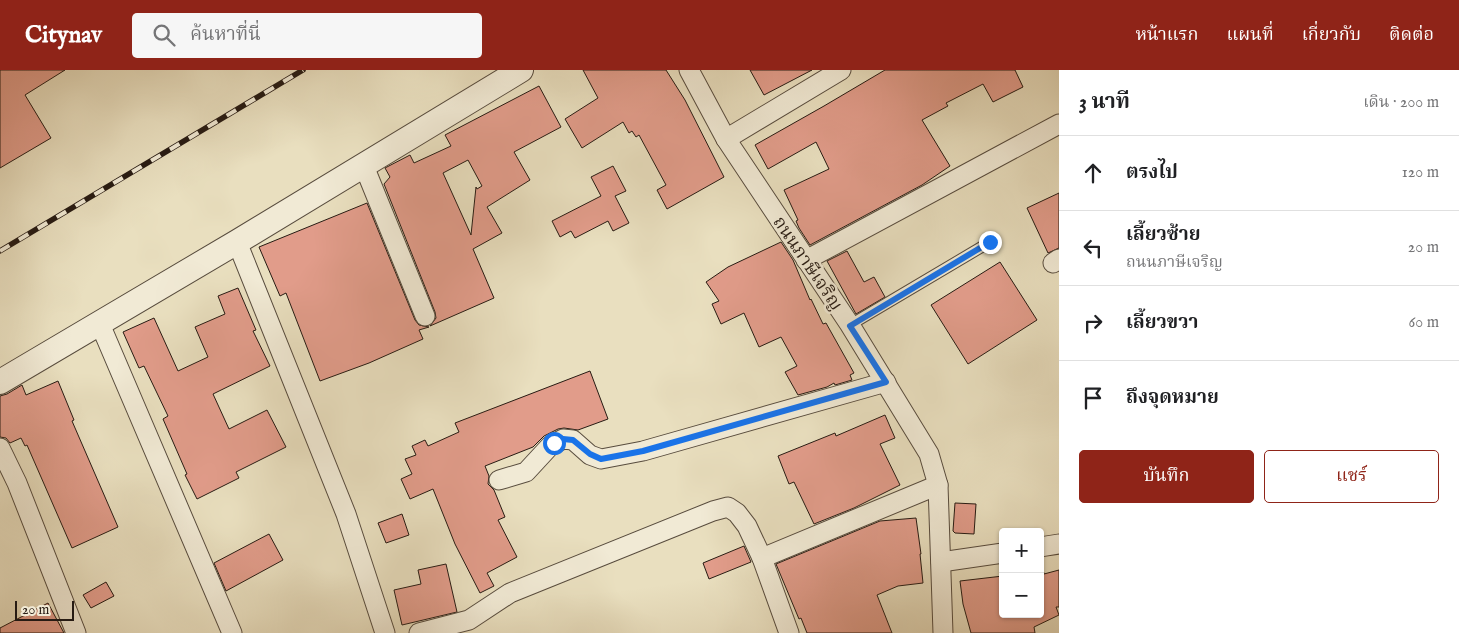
<!DOCTYPE html>
<html lang="th">
<head>
<meta charset="utf-8">
<style>
	body { margin:0; font-family:"IM FELL English","Noto Serif Thai",serif; background:#f6f6f6; color:#202124 }
	.controls { position:absolute; right:15px; bottom:15px; display:grid; overflow:hidden; border-radius:5px; box-shadow:0 1px 4px #0004 }
	.controls button { width:45px; height:45px; display:grid; place-items:center; padding:0; border:0; border-bottom:1px solid #e0e0e0; background:#fff; color:#202124; font:25px sans-serif }
	.scale { position:absolute; left:15px; bottom:12px; width:59px; box-sizing:border-box; padding-left:5px; border:2px solid #271b13; border-top:0; font-size:14px; line-height:18px; white-space:nowrap; color:#271b13; -webkit-text-stroke:4px #f1ead5; paint-order:stroke }
	.stop { position:absolute; width:15px; height:15px; margin:-11px; border:4px solid #1a73e8; border-radius:50%; background:#fff }
	.stop.end { background:#1a73e8; border-color:#fff; box-shadow:0 1px 5px #0008 }
	.list { margin:0; padding:0; list-style:none }
	h2 { display:flex; justify-content:space-between; align-items:center; height:65px; margin:0; padding:0 20px; font-size:21px }
	h2 small { font-size:16px; font-weight:400; color:#757577 }
	.list li { display:grid; grid-template-columns:32px 1fr auto; gap:15px; align-items:center; box-sizing:border-box; height:75px; padding:0 20px; border-top:1px solid #e0e0e0 }
	.list b { display:block; font-size:19px; white-space:nowrap }
	.list p { margin:0; font-size:16px; white-space:nowrap; color:#757577 }
	.list em { font-size:16px; font-style:normal; color:#757577 }
	.actions { display:flex; gap:10px; padding:15px 20px }
	.actions a { flex:1; padding:11px 0; border:1px solid #8f2418; border-radius:5px; text-align:center; font-size:18px; color:#8f2418 }
	.actions .main { background:#8f2418; color:#fff }
	.icon { flex:none; width:28px; height:28px; fill:none; stroke:currentColor; stroke-width:2; stroke-linecap:round; stroke-linejoin:round }
	.map { position:relative; flex:none; width:1059px; height:563px; overflow:hidden }
	header { display:flex; align-items:center; gap:30px; box-sizing:border-box; height:70px; padding:0 25px; background:#8f2418; color:#fff }
	header strong { font-size:24px }
	nav { display:flex; gap:28px; margin-inline-start:auto; font-size:18px }
	.search { width:350px; height:45px; background:#f6f6f6; display:flex; align-items:center; gap:12px; box-sizing:border-box; padding:0 18px; border-radius:5px; color:#757577; font-size:19px }
	main { display:flex }
	aside { flex:1; background:#fff }
	.map>svg:first-child { display:block }
	.building { fill:#e19c8a; stroke:#271b13; fill-rule:evenodd }
	.lines { fill:none; stroke-linecap:round; stroke-linejoin:round }
	.service-casing { stroke:#584c3e; stroke-width:12 }
	.minor-casing { stroke:#584c3e; stroke-width:21 }
	.tertiary-casing { stroke:#584c3e; stroke-width:26 }
	.service { stroke:#f1ead5; stroke-width:10 }
	.minor { stroke:#f1ead5; stroke-width:19 }
	.tertiary { stroke:#f1ead5; stroke-width:24 }
	.rail-casing { stroke:#271b13; stroke-width:5.5 }
	.rail { stroke:#f1ead5; stroke-width:4; stroke-dasharray:11; stroke-linecap:butt }
	.route { stroke:#1a73e8; stroke-width:6 }
	.labels { text-anchor:middle; stroke-width:5; stroke-linejoin:round; paint-order:stroke }
	.street-label { font-size:18px; fill:#271b13; stroke:#f1ead5 }
</style>
</head>
<body>
<header>
<strong>Citynav</strong>
<div class="search"><svg class="icon" aria-label="search" viewBox="0 0 24 24"><circle cx="10" cy="10" r="6"/><path d="M15 15l6 6"/></svg>ค้นหาที่นี่</div>
<nav><a>หน้าแรก</a><a>แผนที่</a><a>เกี่ยวกับ</a><a>ติดต่อ</a></nav>
</header>
<main>
<div class="map">
<svg width="1059" height="563" viewBox="0 0 1059 563">
	<rect width="100%" height="100%" fill="#e9dfbf"/>
	<filter id="stains"><feTurbulence type="fractalNoise" baseFrequency=".004" numOctaves="4"/><feColorMatrix values="0 0 0 0 .2 0 0 0 0 .09 0 0 0 0 .02 0 0 0 .5 -.17"/></filter>
	<radialGradient id="worn" r=".72"><stop offset=".6" stop-color="#630" stop-opacity="0"/><stop offset="1" stop-color="#630" stop-opacity=".3"/></radialGradient>
	<g class="building">
		<path d="M0 0H65L25 25 51 68 0 98Z"/>
		<path d="M583 0H666L685 30 724 107 667 139 657 120 666 115 639 65 636 67 632 61 629 63 623 52 582 78 565 49 598 28Z"/>
		<path d="M750 0H812L764 25Z"/>
		<path d="M885 0H1015L1023 17 993 32 983 14 946 33 948 36 922 50 950 96 922 115 810 175 799 158 796 151 798 150 784 120 829 99 816 72 768 99 755 75 824 36Z"/>
		<path d="M539 16 561 57 514 82 530 110 487 137 502 163 473 179 494 228 430 256 436 248 435 242 384 114 390 107 385 98 410 85 414 93 451 76 445 65ZM468 90 482 116 477 119 476 117 471 165 443 103Z"/>
		<path d="M613 96 626 121 615 126 629 153 613 161 608 151 575 168 571 161 560 167 552 151 601 126 591 107Z"/>
		<path d="M1059 123V178L1048 183 1027 138Z"/>
		<path d="M367 133 415 250 419 255 429 257 419 260 423 269 369 293 320 311 286 223 280 226 259 177Z"/>
		<path d="M781 172 793 190 810 230 811 229 823 254 826 253 854 303 850 305 852 310 835 315 834 313 827 317 798 325 785 302 797 296 781 267 759 277 744 243 721 254 712 234 719 231 706 212 728 197Z"/>
		<path d="M847 181 864 212 874 207 885 227 856 244 827 191Z"/>
		<path d="M1000 192 1037 250 968 294 931 235Z"/>
		<path d="M238 218 256 260 253 261 270 296 213 324 229 359 267 340 286 377 236 402 239 408 197 429 185 405 187 404 163 349 168 346 144 296 139 298 123 262 154 248 178 301 208 287 195 257 225 244 218 226Z"/>
		<path d="M590 301 608 349 578 360 564 358 558 359 544 366 533 377 485 396 489 406 488 414 494 420 505 447 498 450 517 487 487 503 494 516 480 523 455 474 433 419 410 429 401 409 412 404 405 389 416 385 412 376 425 370 428 376 459 362 455 353Z"/>
		<path d="M58 311 74 350 72 351 118 457 72 478 27 375 25 376 21 368 10 373 6 368 0 367V326L7 324 22 315 26 325Z"/>
		<path d="M885 345 895 368 880 374 900 415 854 438 814 454 794 412 789 414 778 386 835 363 836 366Z"/>
		<path d="M955 433 976 434 974 464 955 463 953 461Z"/>
		<path d="M402 444 409 465 386 473 378 453Z"/>
		<path d="M916 448 921 484H920L923 513 898 516 877 525 892 563H807L801 548 799 549 776 494 880 451Z"/>
		<path d="M269 464 283 490 226 521 214 493Z"/>
		<path d="M744 476 751 492 709 509 703 493Z"/>
		<path d="M446 494 457 542 402 555 394 520 421 514 418 500Z"/>
		<path d="M1043 499 1044 504 1059 500V537H1056L1059 545 1034 557 1035 563H971L963 534 960 511 1003 506V544H1040V500Z"/>
		<path d="M106 512 114 526 91 538 83 525Z"/>
		<path d="M48 533 64 563H0V558Z"/>
	</g>
	<g class="lines">
		<g class="service-casing">
			<path id="service" d="M850 255 990 172"/>
		</g>
		<g class="minor-casing">
			<g id="minor">
				<path d="M689 0 726 69 850 255 929 384 938 415 943 563"/>
				<path d="M726 69 841 0"/>
				<path d="M364 96 425 246"/>
				<path d="M237 172 346 444 385 563"/>
				<path d="M806 190 1059 54"/>
				<path d="M1053 193 1059 189"/>
				<path d="M100 254 232 563"/>
				<path d="M0 378 17 413 76 563"/>
				<path d="M499 410 526 402 550 376 563 369 573 370 590 385 601 389 643 381 886 312"/>
				<path d="M1040 477 1059 474"/>
				<path d="M762 488 938 415"/>
				<path d="M941 492 1003 483"/>
				<path d="M419 563 469 550 510 523 713 441 728 437 737 443 747 456 762 488 789 563"/>
			</g>
		</g>
		<g class="tertiary-casing">
			<path id="tertiary" d="M0 312 237 172 521 0"/>
		</g>
		<use href="#service" class="service"/>
		<use href="#minor" class="minor"/>
		<use href="#tertiary" class="tertiary"/>
		<g class="rail-casing">
			<path id="rail" d="M0 181 303 0"/>
		</g>
		<use href="#rail" class="rail"/>
	</g>
	<g class="lines">
		<path class="route" d="M554 373 563 369 573 370 590 384 601 389 643 381 886 312 850 256 990 172"/>
	</g>
	<g class="labels">
		<g class="street-label">
			<text transform="translate(808 193) rotate(56)" y="6">ถนนภาษีเจริญ</text>
		</g>
	</g>
	<rect width="100%" height="100%" filter="url(#stains)"/>
	<rect width="100%" height="100%" fill="url(#worn)"/>
</svg>
<div class="controls">
<button>+</button>
<button>−</button>
</div>
<div class="scale">20 m</div>
<div class="stop" style="left:554px;top:373px"></div>
<div class="stop end" style="left:990px;top:172px"></div>
</div>
<aside>
<h2>3 นาที<small>เดิน · 200 m</small></h2>
<ul class="list">
<li><svg class="icon" aria-label="ahead" viewBox="0 0 24 24"><path d="M12 20V5M6 11l6-6 6 6"/></svg><div><b>ตรงไป</b></div><em>120 m</em></li>
<li><svg class="icon" aria-label="left" viewBox="0 0 24 24"><path d="M17 20v-9H6M10 6l-5 5 5 5"/></svg><div><b>เลี้ยวซ้าย</b><p>ถนนภาษีเจริญ</p></div><em>20 m</em></li>
<li><svg class="icon" aria-label="right" viewBox="0 0 24 24"><path d="M7 20v-9h11M14 6l5 5-5 5"/></svg><div><b>เลี้ยวขวา</b></div><em>60 m</em></li>
<li><svg class="icon" aria-label="arrive" viewBox="0 0 24 24"><path d="M6 21V4h12l-3 4 3 4H6"/></svg><div><b>ถึงจุดหมาย</b></div></li>
</ul>
<div class="actions"><a class="main">บันทึก</a><a>แชร์</a></div>
</aside>
</main>
</body>
</html>
